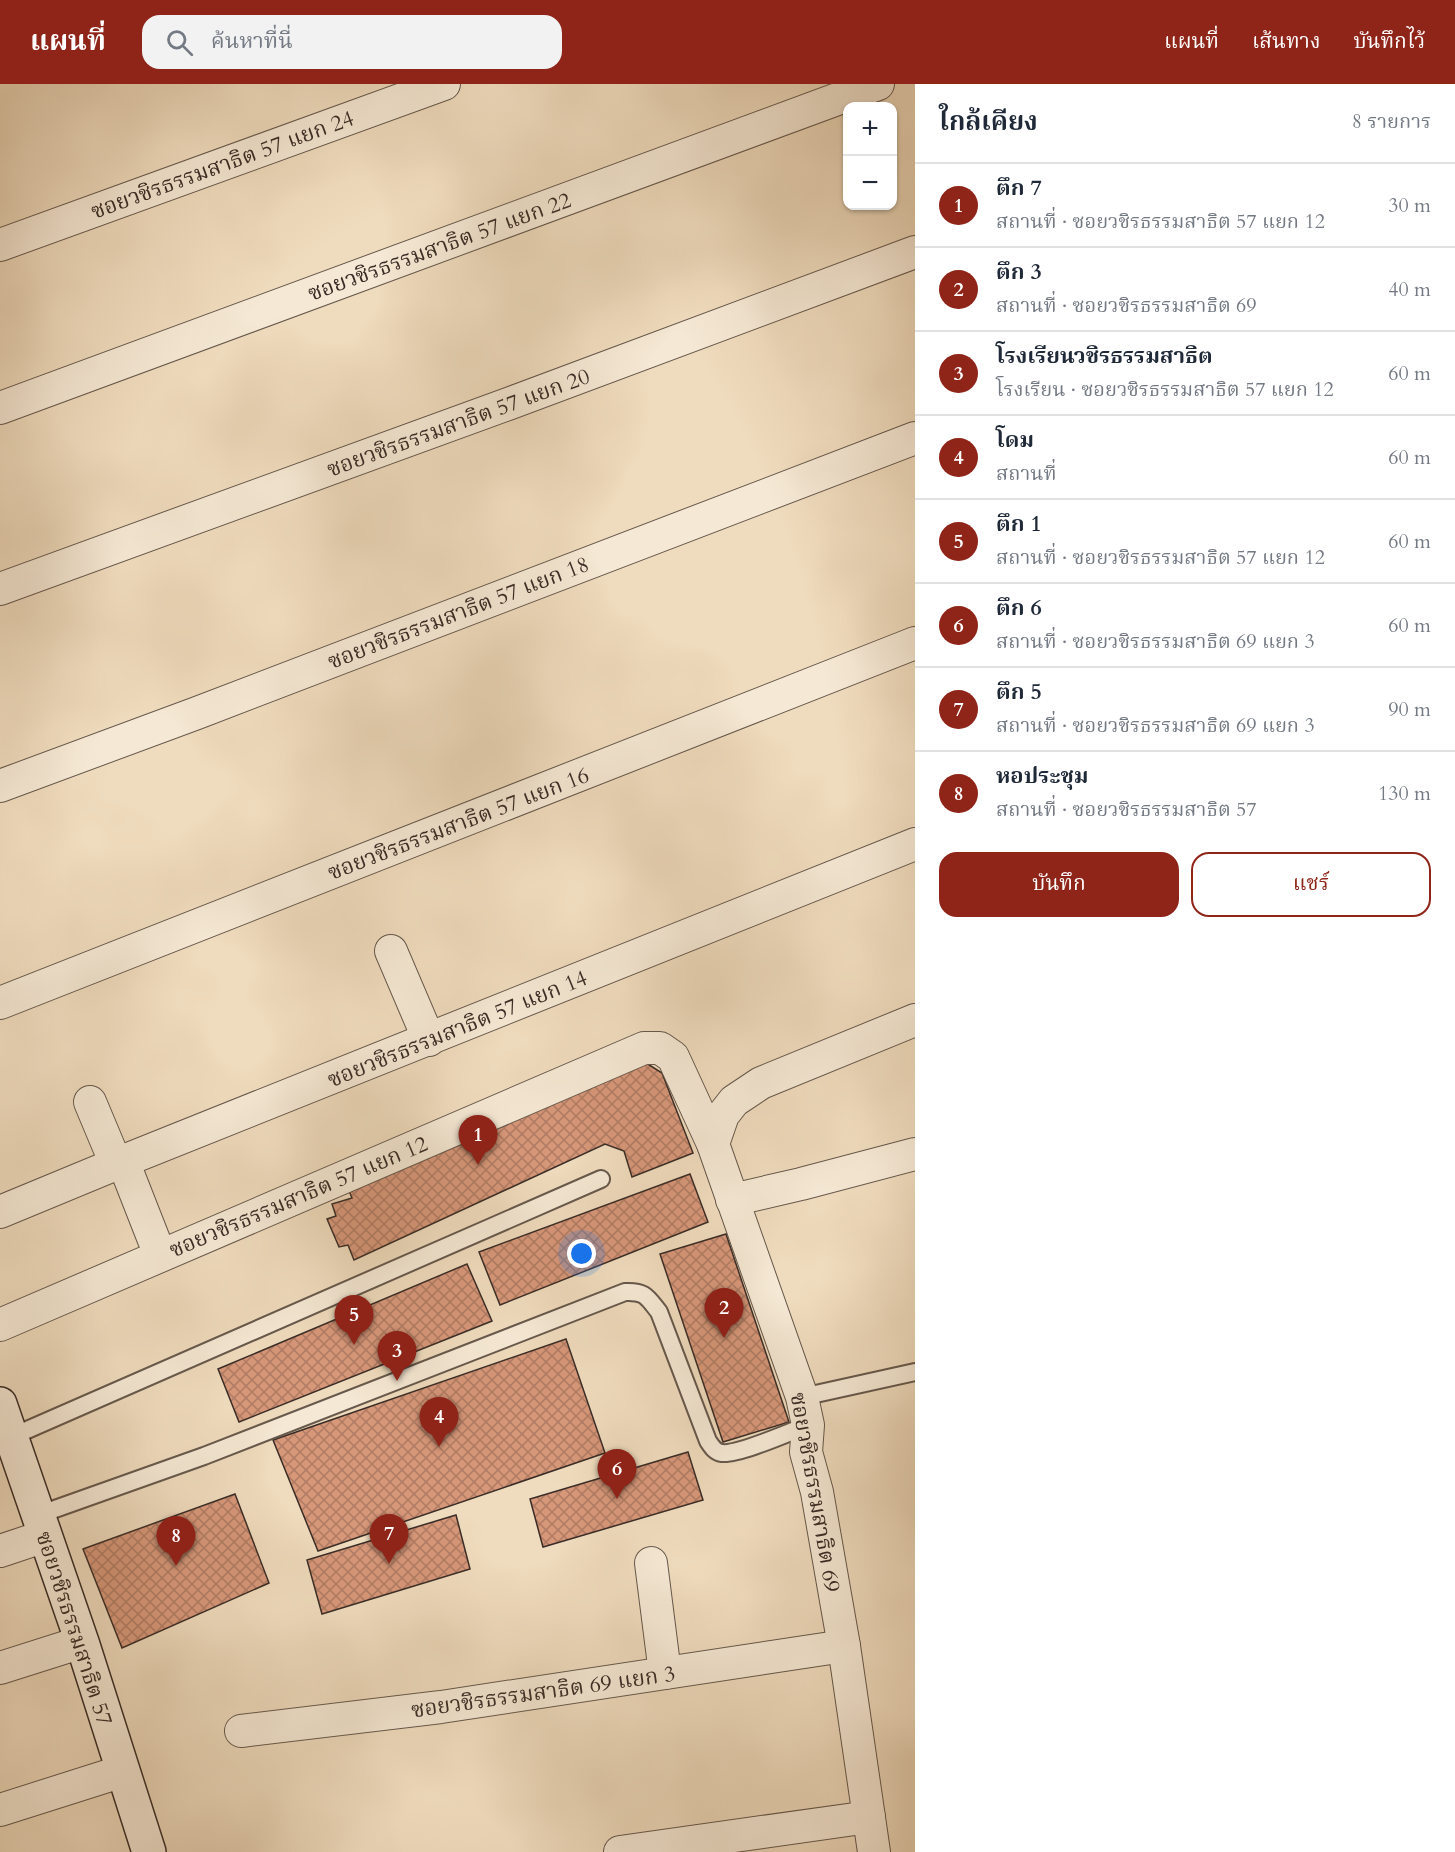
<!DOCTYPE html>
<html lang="th">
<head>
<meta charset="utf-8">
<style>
	body { margin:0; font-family:Cardo,"Noto Serif Thai",serif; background:#f2f2f3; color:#1f2937 }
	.controls { position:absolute; right:18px; top:18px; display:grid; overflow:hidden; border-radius:12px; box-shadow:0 2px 4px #0004 }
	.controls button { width:54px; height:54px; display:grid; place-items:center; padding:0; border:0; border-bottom:2px solid #e0e1e3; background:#fff; color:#1f2937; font:30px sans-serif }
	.you { position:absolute; left:582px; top:1170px; width:21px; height:21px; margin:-15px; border:4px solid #fff; border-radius:50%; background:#1a73e8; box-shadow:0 0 0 9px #1a73e833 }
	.badge { display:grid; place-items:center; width:39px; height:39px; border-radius:50%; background:#8f2418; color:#fff; font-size:20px; font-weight:700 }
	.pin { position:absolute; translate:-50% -50px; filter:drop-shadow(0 2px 3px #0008) }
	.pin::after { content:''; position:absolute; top:32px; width:21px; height:18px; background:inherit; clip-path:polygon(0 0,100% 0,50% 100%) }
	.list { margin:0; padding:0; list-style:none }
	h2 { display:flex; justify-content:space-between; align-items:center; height:78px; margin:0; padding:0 24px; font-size:26px }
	h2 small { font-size:20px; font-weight:400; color:#747a83 }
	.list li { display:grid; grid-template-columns:39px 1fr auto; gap:18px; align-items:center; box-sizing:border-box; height:84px; padding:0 24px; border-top:2px solid #e0e1e3 }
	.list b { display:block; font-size:22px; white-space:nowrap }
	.list p { margin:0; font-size:20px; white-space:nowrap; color:#747a83 }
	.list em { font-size:20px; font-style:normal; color:#747a83 }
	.actions { display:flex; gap:12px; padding:18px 24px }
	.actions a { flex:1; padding:14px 0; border:2px solid #8f2418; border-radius:18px; text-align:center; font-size:21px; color:#8f2418 }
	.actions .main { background:#8f2418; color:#fff }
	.icon { flex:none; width:33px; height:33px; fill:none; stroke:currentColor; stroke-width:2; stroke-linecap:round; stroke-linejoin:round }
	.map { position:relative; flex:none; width:915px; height:1768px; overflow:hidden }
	header { display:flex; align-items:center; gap:36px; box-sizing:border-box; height:84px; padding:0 30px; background:#8f2418; color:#fff }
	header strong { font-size:28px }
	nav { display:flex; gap:33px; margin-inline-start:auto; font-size:21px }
	.search { width:420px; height:54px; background:#f2f2f3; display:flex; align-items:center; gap:15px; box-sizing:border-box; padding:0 21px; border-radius:18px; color:#747a83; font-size:22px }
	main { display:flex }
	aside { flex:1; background:#fff }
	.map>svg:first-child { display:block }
	.building { fill:url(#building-cross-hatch); stroke:#392c26; stroke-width:1.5 }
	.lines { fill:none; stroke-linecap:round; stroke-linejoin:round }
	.lane-casing { stroke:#66584c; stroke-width:20 }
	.street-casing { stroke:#66584c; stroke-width:34 }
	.secondary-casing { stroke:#392c26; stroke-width:36 }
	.lane { stroke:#f5e8d4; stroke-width:16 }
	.street { stroke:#f5e8d4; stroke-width:32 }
	.secondary { stroke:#f5e8d4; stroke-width:33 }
	.labels { text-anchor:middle; stroke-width:4.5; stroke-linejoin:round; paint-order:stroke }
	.street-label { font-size:22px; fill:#392c26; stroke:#f5e8d4 }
</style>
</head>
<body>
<header>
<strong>แผนที่</strong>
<div class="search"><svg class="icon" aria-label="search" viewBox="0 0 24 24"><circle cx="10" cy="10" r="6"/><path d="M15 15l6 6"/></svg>ค้นหาที่นี่</div>
<nav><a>แผนที่</a><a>เส้นทาง</a><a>บันทึกไว้</a></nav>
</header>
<main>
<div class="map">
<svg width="915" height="1768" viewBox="0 0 915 1768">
	<defs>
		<pattern id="building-cross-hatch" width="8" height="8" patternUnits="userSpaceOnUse" patternTransform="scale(1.5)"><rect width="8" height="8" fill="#d79779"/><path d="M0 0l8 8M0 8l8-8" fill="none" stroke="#af7b63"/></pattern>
	</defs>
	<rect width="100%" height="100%" fill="#efdbbd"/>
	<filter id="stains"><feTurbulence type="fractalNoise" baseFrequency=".00333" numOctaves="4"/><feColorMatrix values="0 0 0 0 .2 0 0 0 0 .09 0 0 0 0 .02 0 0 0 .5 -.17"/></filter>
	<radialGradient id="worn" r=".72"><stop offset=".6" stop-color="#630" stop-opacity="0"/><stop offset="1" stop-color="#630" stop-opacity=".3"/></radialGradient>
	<g class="building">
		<path d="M643 977 662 989 693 1069 632 1093 624 1067 605 1060 354 1176 348 1161 339 1163 327 1135 336 1132 332 1120 352 1114 347 1102Z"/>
		<path d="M690 1090 708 1138 500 1221 479 1168Z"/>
		<path d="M726 1150 789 1338 723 1358 660 1170Z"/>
		<path d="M467 1180 492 1237 239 1338 218 1285Z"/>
		<path d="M566 1255 605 1369 318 1467 273 1356Z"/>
		<path d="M688 1368 703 1416 543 1463 530 1415Z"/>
		<path d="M235 1410 269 1499 122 1564 83 1465Z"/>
		<path d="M456 1431 470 1485 322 1530 307 1476Z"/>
	</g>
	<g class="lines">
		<g class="lane-casing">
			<g id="lane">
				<path d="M802 1313 915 1288"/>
				<path d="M11 1353 601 1095"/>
				<path d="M38 1431 204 1372 625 1208C645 1207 647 1213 659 1228L708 1357C712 1363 715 1368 722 1369 738 1371 790 1348 808 1341"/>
			</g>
		</g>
		<g class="street-casing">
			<g id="street">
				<path d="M0 161 444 0"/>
				<path d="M0 324 878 0"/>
				<path d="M0 505 508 320 915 168"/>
				<path d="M0 702 197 629 915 354"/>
				<path d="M391 867 429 956"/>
				<path d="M0 919 915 559"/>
				<path d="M90 1018 116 1080"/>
				<path d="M713 1060 723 1031 734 1017 761 999 915 936"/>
				<path d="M123 1077 154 1156"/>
				<path d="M732 1116 801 1100 915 1070"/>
				<path d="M0 1128 116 1080 915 760"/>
				<path d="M0 1241 644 964H660L673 973 713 1060 802 1313 808 1341 806 1368 817 1408 844 1562 874 1768"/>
				<path d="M0 1467 45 1452"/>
				<path d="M651 1479 665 1589"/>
				<path d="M0 1584 82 1558"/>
				<path d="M241 1647 441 1623 844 1562"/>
				<path d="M0 1726 123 1687"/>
				<path d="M620 1768 869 1733"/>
			</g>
		</g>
		<g class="secondary-casing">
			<path id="secondary" d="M0 1320 82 1558 149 1768"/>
		</g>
		<use href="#lane" class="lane"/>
		<use href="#street" class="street"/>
		<use href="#secondary" class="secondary"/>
	</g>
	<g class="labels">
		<g class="street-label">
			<text transform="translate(222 80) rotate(-20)" y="8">ซอยวชิรธรรมสาธิต 57 แยก 24</text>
			<text transform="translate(439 162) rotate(-20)" y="8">ซอยวชิรธรรมสาธิต 57 แยก 22</text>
			<text transform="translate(458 338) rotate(-20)" y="8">ซอยวชิรธรรมสาธิต 57 แยก 20</text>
			<text transform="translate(458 528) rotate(-21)" y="8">ซอยวชิรธรรมสาธิต 57 แยก 18</text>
			<text transform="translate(458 739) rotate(-21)" y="8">ซอยวชิรธรรมสาธิต 57 แยก 16</text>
			<text transform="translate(457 944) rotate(-22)" y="8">ซอยวชิรธรรมสาธิต 57 แยก 14</text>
			<text transform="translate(298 1112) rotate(-23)" y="8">ซอยวชิรธรรมสาธิต 57 แยก 12</text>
			<text transform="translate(816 1408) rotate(80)" y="8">ซอยวชิรธรรมสาธิต 69</text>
			<text transform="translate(75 1544) rotate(72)" y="8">ซอยวชิรธรรมสาธิต 57</text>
			<text transform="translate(543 1607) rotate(-8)" y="8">ซอยวชิรธรรมสาธิต 69 แยก 3</text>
		</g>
	</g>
	<rect width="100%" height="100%" filter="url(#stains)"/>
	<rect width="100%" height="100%" fill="url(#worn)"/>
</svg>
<div class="controls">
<button>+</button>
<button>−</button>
</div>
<div class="you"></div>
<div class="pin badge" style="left:478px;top:1081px">1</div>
<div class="pin badge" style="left:724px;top:1254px">2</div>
<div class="pin badge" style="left:397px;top:1297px">3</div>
<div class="pin badge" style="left:439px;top:1363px">4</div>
<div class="pin badge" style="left:354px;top:1261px">5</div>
<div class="pin badge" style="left:617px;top:1415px">6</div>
<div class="pin badge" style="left:389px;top:1480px">7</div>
<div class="pin badge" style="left:176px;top:1482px">8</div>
</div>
<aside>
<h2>ใกล้เคียง<small>8 รายการ</small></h2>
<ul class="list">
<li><span class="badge">1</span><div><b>ตึก 7</b><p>สถานที่ · ซอยวชิรธรรมสาธิต 57 แยก 12</p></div><em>30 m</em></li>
<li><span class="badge">2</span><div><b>ตึก 3</b><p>สถานที่ · ซอยวชิรธรรมสาธิต 69</p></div><em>40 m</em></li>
<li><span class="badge">3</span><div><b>โรงเรียนวชิรธรรมสาธิต</b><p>โรงเรียน · ซอยวชิรธรรมสาธิต 57 แยก 12</p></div><em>60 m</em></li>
<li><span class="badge">4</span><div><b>โดม</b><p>สถานที่</p></div><em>60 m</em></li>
<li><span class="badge">5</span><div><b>ตึก 1</b><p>สถานที่ · ซอยวชิรธรรมสาธิต 57 แยก 12</p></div><em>60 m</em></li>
<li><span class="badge">6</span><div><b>ตึก 6</b><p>สถานที่ · ซอยวชิรธรรมสาธิต 69 แยก 3</p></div><em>60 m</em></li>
<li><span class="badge">7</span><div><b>ตึก 5</b><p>สถานที่ · ซอยวชิรธรรมสาธิต 69 แยก 3</p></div><em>90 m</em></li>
<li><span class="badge">8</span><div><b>หอประชุม</b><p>สถานที่ · ซอยวชิรธรรมสาธิต 57</p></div><em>130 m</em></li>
</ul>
<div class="actions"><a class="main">บันทึก</a><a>แชร์</a></div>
</aside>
</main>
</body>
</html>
